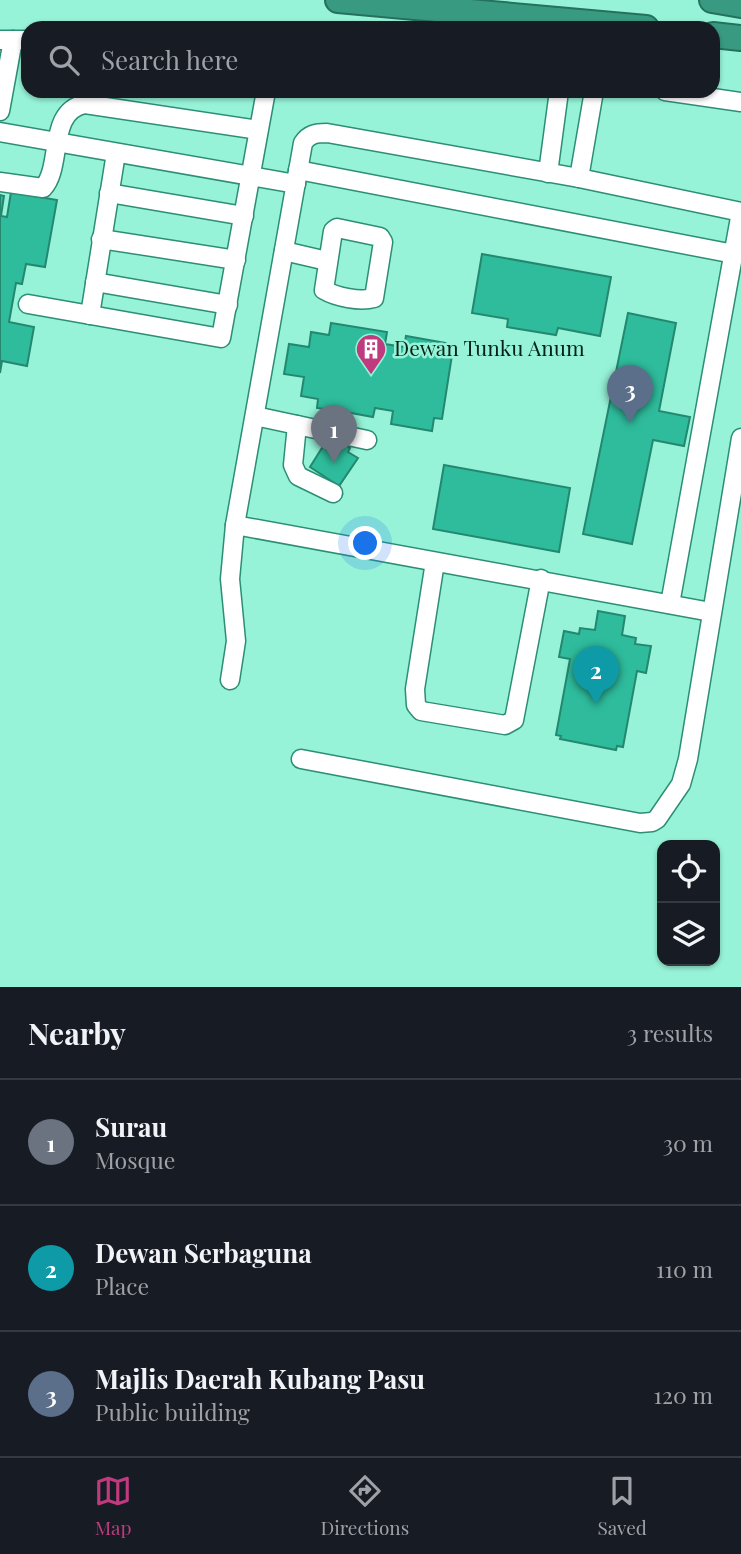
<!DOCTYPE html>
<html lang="en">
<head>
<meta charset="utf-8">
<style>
	body { margin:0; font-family:"Playfair Display",serif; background:#20242c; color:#f1f3f6 }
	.controls { position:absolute; right:21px; bottom:21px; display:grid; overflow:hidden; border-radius:14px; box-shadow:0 2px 5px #0004 }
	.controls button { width:63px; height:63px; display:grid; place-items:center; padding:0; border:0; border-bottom:2px solid #363941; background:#171b24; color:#f1f3f6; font:35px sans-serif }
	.you { position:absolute; left:366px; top:544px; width:24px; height:24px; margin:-18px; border:5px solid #fff; border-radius:50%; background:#1a73e8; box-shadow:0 0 0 10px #1a73e833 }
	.badge { display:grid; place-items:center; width:46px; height:46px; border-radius:50%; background:#bf3a7e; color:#fff; font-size:23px; font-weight:700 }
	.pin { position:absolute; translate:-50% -58px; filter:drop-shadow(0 2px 4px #0008) }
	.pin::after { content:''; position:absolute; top:37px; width:24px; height:21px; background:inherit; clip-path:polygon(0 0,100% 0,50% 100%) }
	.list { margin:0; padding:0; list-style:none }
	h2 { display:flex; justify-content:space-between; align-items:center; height:91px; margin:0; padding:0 28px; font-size:30px }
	h2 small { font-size:23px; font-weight:400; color:#9ea1a6 }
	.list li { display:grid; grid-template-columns:46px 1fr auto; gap:21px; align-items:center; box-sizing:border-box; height:126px; padding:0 28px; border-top:2px solid #363941 }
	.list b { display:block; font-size:26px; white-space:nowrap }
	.list p { margin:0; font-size:23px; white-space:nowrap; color:#9ea1a6 }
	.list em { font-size:23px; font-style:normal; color:#9ea1a6 }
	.icon { flex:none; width:38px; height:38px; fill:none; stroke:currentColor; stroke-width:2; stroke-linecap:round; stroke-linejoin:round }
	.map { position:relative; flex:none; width:741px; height:987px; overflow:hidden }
	.search { position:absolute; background:#171b24; box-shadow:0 2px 5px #0004; left:21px; right:21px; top:21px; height:77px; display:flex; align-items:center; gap:18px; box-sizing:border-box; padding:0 24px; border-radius:21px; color:#9ea1a6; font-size:26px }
	.sheet { height:469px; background:#171b24 }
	nav { display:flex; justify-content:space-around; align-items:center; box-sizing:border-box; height:98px; border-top:2px solid #363941; background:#171b24; font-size:19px; color:#9ea1a6 }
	nav a { display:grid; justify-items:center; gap:4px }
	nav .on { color:#bf3a7e }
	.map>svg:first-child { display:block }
	.building { fill:#2ebc9c; stroke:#248870; stroke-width:2 }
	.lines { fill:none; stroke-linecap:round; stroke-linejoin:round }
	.minor-casing { stroke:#2d8e76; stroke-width:21 }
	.highway-casing { stroke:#26705e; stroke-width:28 }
	.minor { stroke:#fff; stroke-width:18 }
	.highway { stroke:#399a82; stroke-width:24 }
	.labels { text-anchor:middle; stroke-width:5; stroke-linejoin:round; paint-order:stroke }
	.poi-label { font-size:21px; fill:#04221a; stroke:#96f3d7; text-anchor:start }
</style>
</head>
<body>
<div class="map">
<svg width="741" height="987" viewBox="0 0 741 987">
	<rect width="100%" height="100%" fill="#96f3d7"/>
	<g class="building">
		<path d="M11 192 57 200 45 267 26 264 22 284 16 283 9 322 34 327 27 366 2 361 0 373V195L4 196 1 216 7 217Z"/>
		<path d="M482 254 611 277 600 336 558 328 556 335 507 327 508 319 472 313Z"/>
		<path d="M628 313 676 323 659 411 690 417 684 446 653 440 632 544 583 534Z"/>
		<path d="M331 323 387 332 385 344 404 347 406 336 446 343 445 354 452 355 442 419 434 418 432 431 391 424 393 411 375 408 373 417 351 413V419L336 416 337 411 317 408 318 399 301 396 304 377 284 374 289 344 309 347 311 332 329 335Z"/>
		<path d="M327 440 337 447 340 442 350 448 348 452 358 458 339 486 310 467Z"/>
		<path d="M444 465 570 488 559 552 433 529Z"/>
		<path d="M598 611 625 616 622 635 636 638 635 644 651 646 646 673 637 671 623 747 617 746 616 750 560 739 561 736 556 735 570 659 559 657 564 631 579 634 580 628 595 630Z"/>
	</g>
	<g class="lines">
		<g class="minor-casing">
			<g id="minor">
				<path d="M0 40H28"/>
				<path d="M665 91 741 102"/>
				<path d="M0 111 13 40"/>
				<path d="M0 132 296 184"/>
				<path d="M298 170 734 254"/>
				<path d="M548 173 559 91"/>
				<path d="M579 178 594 91"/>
				<path d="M0 182 43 188C63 167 47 111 85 104L258 130"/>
				<path d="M109 193 244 216"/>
				<path d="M337 228 380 237 383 242 374 298C360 302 336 297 324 290L333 231Z"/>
				<path d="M101 239 236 260"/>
				<path d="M284 251 327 261"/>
				<path d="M95 282 228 305"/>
				<path d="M28 304 221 338 266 91"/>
				<path d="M90 315 116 153"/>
				<path d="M255 416 367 440"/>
				<path d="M297 425 293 465 298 476 333 493"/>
				<path d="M235 525 711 612"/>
				<path d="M435 562 415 689 416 705 421 711 505 725 514 720 541 579"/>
				<path d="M670 604 741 212"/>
				<path d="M230 680 236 641 230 579 235 525 303 143C309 134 316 133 327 133L579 178 741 212"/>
				<path d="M301 759 640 823 652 822 657 819 681 784 688 759 741 438"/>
			</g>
		</g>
		<g class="highway-casing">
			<g id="highway">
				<path d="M338 0 646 28"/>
				<path d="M712 0 741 5"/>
				<path d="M713 35 741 38"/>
			</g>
		</g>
		<use href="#minor" class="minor"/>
		<use href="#highway" class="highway"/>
	</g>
	<defs>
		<g id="building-pin" transform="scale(1.575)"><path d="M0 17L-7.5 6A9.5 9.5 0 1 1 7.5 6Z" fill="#bf3a7e" stroke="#96f3d7"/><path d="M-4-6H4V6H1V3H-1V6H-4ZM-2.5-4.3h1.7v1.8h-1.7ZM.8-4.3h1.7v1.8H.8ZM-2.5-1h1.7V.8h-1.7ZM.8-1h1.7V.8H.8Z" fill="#fff"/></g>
	</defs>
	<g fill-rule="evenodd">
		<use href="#building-pin" x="371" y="349"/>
	</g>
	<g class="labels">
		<g class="poi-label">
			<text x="394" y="356">Dewan Tunku Anum</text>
		</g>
	</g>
</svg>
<div class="controls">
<button><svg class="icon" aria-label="locate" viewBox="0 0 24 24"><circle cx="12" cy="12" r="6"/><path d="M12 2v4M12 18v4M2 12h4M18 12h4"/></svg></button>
<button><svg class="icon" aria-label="layers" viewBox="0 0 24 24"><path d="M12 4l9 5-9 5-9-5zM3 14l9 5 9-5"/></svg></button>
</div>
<div class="you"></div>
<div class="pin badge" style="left:334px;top:463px;background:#6b7280">1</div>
<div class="pin badge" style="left:596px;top:704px;background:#0f9aa8">2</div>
<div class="pin badge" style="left:630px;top:423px;background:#5c6f8a">3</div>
<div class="search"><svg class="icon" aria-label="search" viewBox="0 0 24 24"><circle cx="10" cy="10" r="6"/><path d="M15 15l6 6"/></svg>Search here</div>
</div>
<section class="sheet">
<h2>Nearby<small>3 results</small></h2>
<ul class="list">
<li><span class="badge" style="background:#6b7280">1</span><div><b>Surau</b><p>Mosque</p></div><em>30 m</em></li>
<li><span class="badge" style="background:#0f9aa8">2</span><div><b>Dewan Serbaguna</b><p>Place</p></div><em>110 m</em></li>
<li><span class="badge" style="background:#5c6f8a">3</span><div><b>Majlis Daerah Kubang Pasu</b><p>Public building</p></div><em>120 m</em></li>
</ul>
</section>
<nav>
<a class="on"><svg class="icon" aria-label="map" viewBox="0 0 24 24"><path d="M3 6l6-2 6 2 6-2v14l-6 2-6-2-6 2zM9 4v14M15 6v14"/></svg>Map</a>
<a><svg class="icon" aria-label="directions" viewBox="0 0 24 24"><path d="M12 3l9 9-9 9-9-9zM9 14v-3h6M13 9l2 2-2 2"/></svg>Directions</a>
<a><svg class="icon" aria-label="saved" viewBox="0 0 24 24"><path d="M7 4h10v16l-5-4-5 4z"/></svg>Saved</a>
</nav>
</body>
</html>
